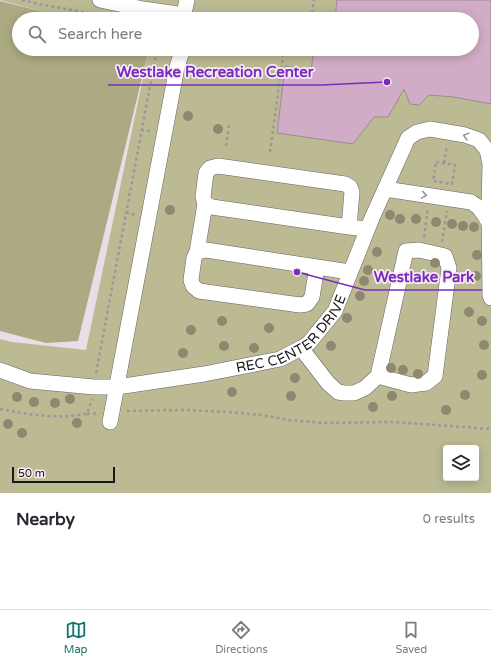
<!DOCTYPE html>
<html lang="en">
<head>
<meta charset="utf-8">
<style>
	body { margin:0; font-family:"Varela Round",sans-serif; background:#f2f2f3; color:#2b2b33 }
	.controls { position:absolute; right:12px; bottom:12px; display:grid; overflow:hidden; border-radius:4px; box-shadow:0 2px 10px #0003 }
	.controls button { width:36px; height:36px; display:grid; place-items:center; padding:0; border:0; border-bottom:1px solid #e1e1e2; background:#fff; color:#2b2b33; font:20px sans-serif }
	.scale { position:absolute; left:12px; bottom:10px; width:103px; box-sizing:border-box; padding-left:4px; border:2px solid #1a1619; border-top:0; font-size:11px; line-height:14px; white-space:nowrap; color:#1a1619; -webkit-text-stroke:3px #f6ecf3; paint-order:stroke }
	.list { margin:0; padding:0; list-style:none }
	h2 { display:flex; justify-content:space-between; align-items:center; height:52px; margin:0; padding:0 16px; font-size:17px }
	h2 small { font-size:13px; font-weight:400; color:#7c7c81 }
	.icon { flex:none; width:22px; height:22px; fill:none; stroke:currentColor; stroke-width:2; stroke-linecap:round; stroke-linejoin:round }
	.map { position:relative; flex:none; width:491px; height:493px; overflow:hidden }
	.search { position:absolute; background:#fff; box-shadow:0 2px 10px #0003; left:12px; right:12px; top:12px; height:44px; display:flex; align-items:center; gap:10px; box-sizing:border-box; padding:0 14px; border-radius:22px; color:#7c7c81; font-size:15px }
	.sheet { height:116px; background:#fff }
	nav { display:flex; justify-content:space-around; align-items:center; box-sizing:border-box; height:56px; border-top:1px solid #e1e1e2; background:#fff; font-size:11px; color:#7c7c81 }
	nav a { display:grid; justify-items:center; gap:2px }
	nav .on { color:#0f766e }
	.map>svg:first-child { display:block }
	.green { fill:#bbba93; fill-rule:evenodd }
	.forest { fill:#abaa82 }
	.building { fill:#d1acc6; stroke:#978d94 }
	.lines { fill:none; stroke-linecap:round; stroke-linejoin:round }
	.minor-casing { stroke:#6a6167; stroke-width:16 }
	.path { stroke:#9f969c; stroke-width:2.5; stroke-dasharray:3 3; stroke-linecap:butt }
	.minor { stroke:#fff; stroke-width:15 }
	.tree { fill:#8f8870 }
	.oneway { stroke:#989698 }
	.labels { text-anchor:middle; stroke-width:3.5; stroke-linejoin:round; paint-order:stroke }
	.street-label { font-size:14px; fill:#1a1619; stroke:#f6ecf3 }
	.leader { fill:none; stroke:#7b2cbf; stroke-width:1.5 }
	.callout-dot { fill:#7b2cbf; stroke:#f6ecf3; stroke-width:1.5 }
	.callout-label { font-size:15px; text-anchor:middle; font-weight:bold; fill:#7b2cbf; stroke:#f6ecf3; stroke-width:3.5; stroke-linejoin:round; paint-order:stroke }
</style>
</head>
<body>
<div class="map">
<svg width="491" height="493" viewBox="0 0 491 493">
	<rect width="100%" height="100%" fill="#e9dee5"/>
	<path class="green" d="M0 0H491V493H0V339L12 342 86 350 149 49H472V19H92L44 12ZM446 448H476V478H446Z"/>
	<path class="forest" d="M0 1 44 12 92 19H19V49H149L78 341 46 343 0 331Z"/>
	<path class="building" d="M337 0H491V104L454 97 429 95 419 105 410 104 404 89 388 117H374L353 144 277 133 285 66 311 70 314 49H472V19H335Z"/>
	<g class="lines">
		<g class="minor-casing">
			<g id="minor">
				<path d="M100 0 143 9 185 15"/>
				<path d="M183 19 187 0"/>
				<path d="M385 189 471 202C480 207 484 214 489 223"/>
				<path d="M349 227 352 192 350 187 345 184 218 166 210 168 206 173 203 197 205 204 212 207 349 227 367 229"/>
				<path d="M197 252 205 204"/>
				<path d="M317 267 312 297 307 304 300 305 199 291 193 286 191 280 194 258 197 252 206 250 317 267 350 272"/>
				<path d="M301 348 328 383 338 392 344 393H354L365 388 378 376 406 251 419 250 445 256 449 268 435 376 426 383 411 385 378 376"/>
				<path id="s1" d="M0 370 30 381 94 387H117L204 374 280 359 301 348 309 343 335 311 372 218 408 138 417 132 430 129 465 135 479 140 487 150 490 164 489 205 490 295 491 298"/>
				<path d="M110 422 177 67 181 54 185 49"/>
			</g>
		</g>
		<g class="path">
			<path d="M22 0 39 4 94 14"/>
			<path d="M312 13 333 16"/>
			<path d="M311 19 314 0"/>
			<path d="M141 130 150 131"/>
			<path d="M226 146 229 124"/>
			<path d="M270 152 284 49"/>
			<path d="M436 162 455 165 452 184 433 181Z"/>
			<path d="M444 163 447 146"/>
			<path d="M126 212 135 215"/>
			<path d="M424 237 428 208"/>
			<path d="M442 242 447 211"/>
			<path d="M96 373 157 49"/>
			<path d="M0 409C30 415 56 419 87 414L92 399"/>
			<path d="M127 411 183 410 230 412 261 415 289 420 325 423 394 422 491 429"/>
			<path d="M87 414 98 413"/>
		</g>
		<use href="#minor" class="minor"/>
	</g>
	<g class="tree">
		<circle cx="188" cy="116" r="5"/>
		<circle cx="218" cy="129" r="5"/>
		<circle cx="170" cy="210" r="5"/>
		<circle cx="390" cy="215" r="5"/>
		<circle cx="400" cy="219" r="5"/>
		<circle cx="416" cy="219" r="5"/>
		<circle cx="436" cy="222" r="5"/>
		<circle cx="452" cy="224" r="5"/>
		<circle cx="463" cy="226" r="5"/>
		<circle cx="474" cy="227" r="5"/>
		<circle cx="377" cy="252" r="5"/>
		<circle cx="477" cy="255" r="5"/>
		<circle cx="435" cy="263" r="5"/>
		<circle cx="368" cy="270" r="5"/>
		<circle cx="476" cy="276" r="5"/>
		<circle cx="364" cy="281" r="5"/>
		<circle cx="360" cy="296" r="5"/>
		<circle cx="469" cy="312" r="5"/>
		<circle cx="347" cy="318" r="5"/>
		<circle cx="222" cy="321" r="5"/>
		<circle cx="482" cy="321" r="5"/>
		<circle cx="269" cy="328" r="5"/>
		<circle cx="191" cy="330" r="5"/>
		<circle cx="484" cy="345" r="5"/>
		<circle cx="224" cy="346" r="5"/>
		<circle cx="331" cy="346" r="5"/>
		<circle cx="254" cy="348" r="5"/>
		<circle cx="183" cy="353" r="5"/>
		<circle cx="391" cy="368" r="5"/>
		<circle cx="403" cy="370" r="5"/>
		<circle cx="418" cy="374" r="5"/>
		<circle cx="482" cy="375" r="5"/>
		<circle cx="295" cy="378" r="5"/>
		<circle cx="232" cy="392" r="5"/>
		<circle cx="465" cy="395" r="5"/>
		<circle cx="291" cy="396" r="5"/>
		<circle cx="392" cy="396" r="5"/>
		<circle cx="17" cy="397" r="5"/>
		<circle cx="70" cy="399" r="5"/>
		<circle cx="34" cy="402" r="5"/>
		<circle cx="55" cy="403" r="5"/>
		<circle cx="373" cy="407" r="5"/>
		<circle cx="446" cy="410" r="5"/>
		<circle cx="77" cy="423" r="5"/>
		<circle cx="8" cy="424" r="5"/>
		<circle cx="22" cy="433" r="5"/>
	</g>
	<defs><path id="oneway-chevron" d="M-2-3.5L2.5 0L-2 3.5" fill="none" stroke-width="1.6" stroke-linecap="round" stroke-linejoin="round"/></defs>
	<g class="oneway">
		<use href="#oneway-chevron" transform="translate(466 136) rotate(-165)"/>
		<use href="#oneway-chevron" transform="translate(424 195) rotate(9)"/>
	</g>
	<g class="labels">
		<g class="street-label">
			<text dy="5" stroke="none"><textPath href="#s1" startOffset="308">REC CENTER DRIVE</textPath></text>
		</g>
	</g>
	<path class="leader" d="M387 82L321 85H108M297 272L365 290H482"/>
	<g class="callout-dot">
		<circle cx="387" cy="82" r="4"/>
		<circle cx="297" cy="272" r="4"/>
	</g>
	<g class="callout-label">
		<text x="215" y="77">Westlake Recreation Center</text>
		<text x="424" y="282">Westlake Park</text>
	</g>
</svg>
<div class="controls">
<button><svg class="icon" aria-label="layers" viewBox="0 0 24 24"><path d="M12 4l9 5-9 5-9-5zM3 14l9 5 9-5"/></svg></button>
</div>
<div class="scale">50 m</div>
<div class="search"><svg class="icon" aria-label="search" viewBox="0 0 24 24"><circle cx="10" cy="10" r="6"/><path d="M15 15l6 6"/></svg>Search here</div>
</div>
<section class="sheet">
<h2>Nearby<small>0 results</small></h2>
<ul class="list">
</ul>
</section>
<nav>
<a class="on"><svg class="icon" aria-label="map" viewBox="0 0 24 24"><path d="M3 6l6-2 6 2 6-2v14l-6 2-6-2-6 2zM9 4v14M15 6v14"/></svg>Map</a>
<a><svg class="icon" aria-label="directions" viewBox="0 0 24 24"><path d="M12 3l9 9-9 9-9-9zM9 14v-3h6M13 9l2 2-2 2"/></svg>Directions</a>
<a><svg class="icon" aria-label="saved" viewBox="0 0 24 24"><path d="M7 4h10v16l-5-4-5 4z"/></svg>Saved</a>
</nav>
</body>
</html>
